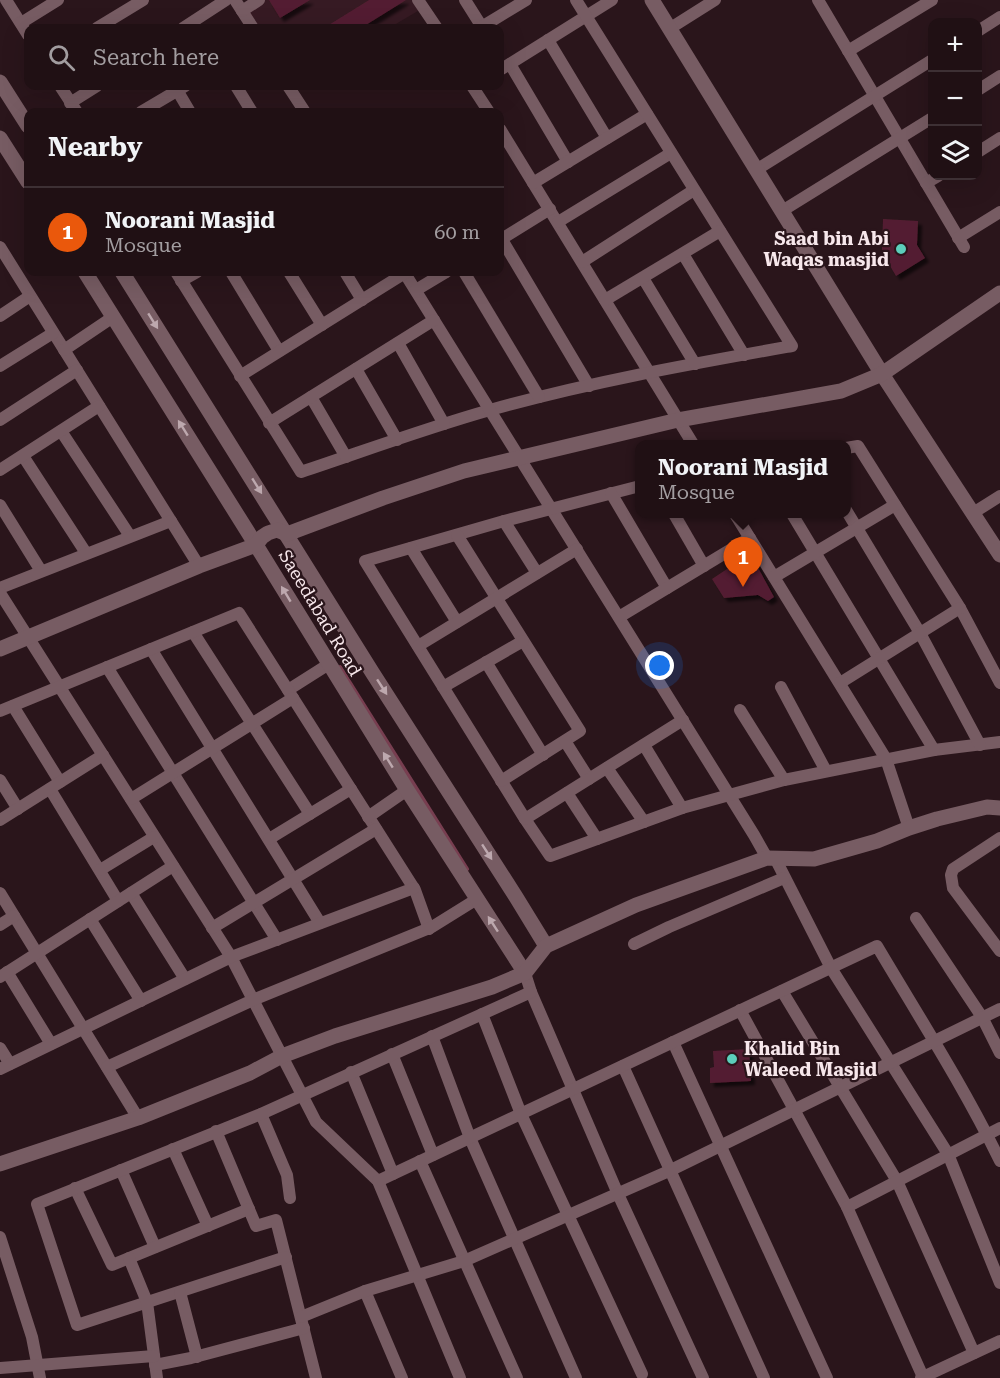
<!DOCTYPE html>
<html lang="en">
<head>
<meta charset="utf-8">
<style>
	body { margin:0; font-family:"Roboto Serif",serif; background:#28191d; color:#f1f3f6 }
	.controls { position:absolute; right:18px; top:18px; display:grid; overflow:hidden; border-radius:12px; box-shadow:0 6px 24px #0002 }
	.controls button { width:54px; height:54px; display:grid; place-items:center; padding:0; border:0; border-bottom:2px solid #3d3034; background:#201014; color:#f1f3f6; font:30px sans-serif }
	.you { position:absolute; left:660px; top:666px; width:21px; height:21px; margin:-15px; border:4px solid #fff; border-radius:50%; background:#1a73e8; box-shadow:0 0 0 9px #1a73e833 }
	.badge { display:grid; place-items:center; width:39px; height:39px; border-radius:50%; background:#ea580c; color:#fff; font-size:20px; font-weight:700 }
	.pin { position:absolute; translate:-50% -50px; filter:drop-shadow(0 2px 3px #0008) }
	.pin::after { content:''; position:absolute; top:32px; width:21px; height:18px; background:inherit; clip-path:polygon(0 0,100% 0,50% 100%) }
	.popup { position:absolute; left:635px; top:440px; width:216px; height:78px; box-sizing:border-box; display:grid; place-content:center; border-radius:12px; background:#201014; filter:drop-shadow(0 2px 4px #0005); font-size:20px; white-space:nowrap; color:#a29da0 }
	.popup b { font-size:22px; color:#f1f3f6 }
	.popup::after { content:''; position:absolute; left:50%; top:100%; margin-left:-12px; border:12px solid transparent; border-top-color:#201014 }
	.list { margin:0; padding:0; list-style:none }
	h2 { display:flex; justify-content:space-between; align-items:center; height:78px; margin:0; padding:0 24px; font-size:26px }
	h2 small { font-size:20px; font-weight:400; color:#a29da0 }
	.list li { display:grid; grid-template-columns:39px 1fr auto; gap:18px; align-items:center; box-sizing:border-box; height:90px; padding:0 24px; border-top:2px solid #3d3034 }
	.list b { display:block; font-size:22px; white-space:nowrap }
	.list p { margin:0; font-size:20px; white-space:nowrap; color:#a29da0 }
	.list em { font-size:20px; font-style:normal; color:#a29da0 }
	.icon { flex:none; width:33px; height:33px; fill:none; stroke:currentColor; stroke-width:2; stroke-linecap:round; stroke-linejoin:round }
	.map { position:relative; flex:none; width:1000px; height:1378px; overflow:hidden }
	.search { position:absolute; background:#201014; box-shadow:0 6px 24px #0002; left:24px; top:24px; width:480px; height:66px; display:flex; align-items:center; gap:15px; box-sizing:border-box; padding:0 21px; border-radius:12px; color:#a29da0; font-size:22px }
	.panel { position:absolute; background:#201014; box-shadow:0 6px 24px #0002; left:24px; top:108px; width:480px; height:168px; border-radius:12px }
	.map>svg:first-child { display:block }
	.built { fill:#361a23 }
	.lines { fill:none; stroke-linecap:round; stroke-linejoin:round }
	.stream { stroke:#773e50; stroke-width:4 }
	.building { fill:#531e31; filter:url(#shadow) }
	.minor { stroke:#775c63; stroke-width:12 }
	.tertiary { stroke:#775c63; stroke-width:15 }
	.oneway { fill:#bda8ae }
	.poi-dot { fill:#5ccebb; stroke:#2a151b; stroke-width:2 }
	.labels { text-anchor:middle; stroke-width:4.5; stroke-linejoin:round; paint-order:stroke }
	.poi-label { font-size:18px; font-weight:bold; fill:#f7e7eb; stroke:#2a151b; text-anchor:end }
	.street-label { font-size:18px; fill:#f7e7eb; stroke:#2a151b }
</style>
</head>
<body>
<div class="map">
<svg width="1000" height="1378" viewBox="0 0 1000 1378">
	<defs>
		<filter id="shadow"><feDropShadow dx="4" dy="4" stdDeviation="1.5" flood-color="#0009"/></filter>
	</defs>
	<rect width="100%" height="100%" fill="#2a151b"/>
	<path class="built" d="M259 0H418L423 8 389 28H253L242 11Z"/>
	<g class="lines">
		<path class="stream" d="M340 667 467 869"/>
	</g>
	<g class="building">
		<path d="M269 0H310L280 18Z"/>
		<path d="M369 0H406L361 28H324Z"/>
		<path d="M883 219 918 221 917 245 925 258 896 276 882 252Z"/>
		<path d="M756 564 774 597 768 601 758 595 724 598 712 579 733 565Z"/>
		<path d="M749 1049 751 1081 710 1083V1068L714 1067 713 1051Z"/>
	</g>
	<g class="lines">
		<g class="minor">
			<path d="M6 0 28 35"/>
			<path d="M235 0 253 28"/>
			<path d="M418 0 437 28"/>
			<path d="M465 0 482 27"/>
			<path d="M818 0 964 247"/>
			<path d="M242 11 259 0"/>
			<path d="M21 23 58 0"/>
			<path d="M97 28 143 0"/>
			<path d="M183 28 226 0"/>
			<path d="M480 28 526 0"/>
			<path d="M669 29 715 0"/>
			<path d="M978 31 1000 17"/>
			<path d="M548 40 607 138"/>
			<path d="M848 51 932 0"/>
			<path d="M510 64 568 162"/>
			<path d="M500 70 612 0"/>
			<path d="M60 86 77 112"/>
			<path d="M236 86 252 112"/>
			<path d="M288 86 305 112"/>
			<path d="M472 86 489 112"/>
			<path d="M177 90 190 112"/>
			<path d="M978 90 1000 76"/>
			<path d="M70 103 97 86"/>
			<path d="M141 112 185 86"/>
			<path d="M500 129 693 444"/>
			<path d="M978 152 1000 138"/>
			<path d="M756 170 932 60"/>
			<path d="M533 183 647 114"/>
			<path d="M926 183 938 176"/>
			<path d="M782 211 932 118"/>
			<path d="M558 222 671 153"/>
			<path d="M501 238 589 386"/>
			<path d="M958 238 1000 212"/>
			<path d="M500 240 550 209"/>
			<path d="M0 247 199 566"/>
			<path d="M683 254 744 355"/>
			<path d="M582 262 694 190"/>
			<path d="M176 272 301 472C364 451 426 428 490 410 589 382 691 364 792 346L576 0"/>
			<path d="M231 272 279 351"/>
			<path d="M289 272 322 325"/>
			<path d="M345 272 362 300"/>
			<path d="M404 272 754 835 767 858"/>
			<path d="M464 272 539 397"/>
			<path d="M643 278 695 364"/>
			<path d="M181 281 197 272"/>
			<path d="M416 290 446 272"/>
			<path d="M605 300 720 231"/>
			<path d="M0 316 30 296"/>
			<path d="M398 343 444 424"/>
			<path d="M64 350 113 317"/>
			<path d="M0 366 53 333"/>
			<path d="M356 369 397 440"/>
			<path d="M240 376 405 273"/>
			<path d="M311 397 346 457"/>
			<path d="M0 420 77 370"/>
			<path d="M269 423 434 320"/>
			<path d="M61 431 130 536"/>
			<path d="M846 448 858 446 960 608 1000 683"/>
			<path d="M23 456 86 553"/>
			<path d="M0 470 99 406"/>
			<path d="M640 486 504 521 365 561 525 819 550 856 682 808 784 780 934 750 1000 742"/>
			<path d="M611 493 667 588"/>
			<path d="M0 505 41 571"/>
			<path d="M846 510 920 633 980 745"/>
			<path d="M973 513 1000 496"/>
			<path d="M674 514 704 566"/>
			<path d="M735 514 886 759 909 828"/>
			<path d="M792 514 934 750"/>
			<path d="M504 521 537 573"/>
			<path d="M457 535 580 731 501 781"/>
			<path d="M411 548 457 622"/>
			<path d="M774 577 895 505"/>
			<path d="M0 588 171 521"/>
			<path d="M0 593 231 957 316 1122 378 1181 460 1378"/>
			<path d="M619 617 750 538"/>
			<path d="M193 632 310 814"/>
			<path d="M418 646 577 549"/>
			<path d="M151 649 320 923"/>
			<path d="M486 662 543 755"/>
			<path d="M107 667 277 940"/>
			<path d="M840 683 960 608"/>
			<path d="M443 687 523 641"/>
			<path d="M781 687 826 771"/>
			<path d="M288 690 329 664"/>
			<path d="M13 706 60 782"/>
			<path d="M740 710 784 780"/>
			<path d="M0 711 239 613 415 890 429 929"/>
			<path d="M565 741 589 779"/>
			<path d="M644 745 682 808"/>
			<path d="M607 768 644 822"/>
			<path d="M0 780 18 809"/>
			<path d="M50 789 118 901"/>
			<path d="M567 793 597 839"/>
			<path d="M131 799 293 698"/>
			<path d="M368 817 407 790"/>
			<path d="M525 819 683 720"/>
			<path d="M0 820 103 755"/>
			<path d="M1000 838 953 869 951 875 953 888 1000 951"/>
			<path d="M269 839 351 789"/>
			<path d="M775 858 831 968 948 1154 1000 1283"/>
			<path d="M100 870 154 837"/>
			<path d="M0 893 138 1118"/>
			<path d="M131 893 185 979"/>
			<path d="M916 918 982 1017 1000 1053"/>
			<path d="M90 919 141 1001"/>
			<path d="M0 925 14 916"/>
			<path d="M212 928 376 829"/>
			<path d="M634 944 669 927 784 878"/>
			<path d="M7 972 51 1044"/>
			<path d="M525 973 531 992 618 1194 703 1378"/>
			<path d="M0 977 173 866"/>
			<path d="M782 991 897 1181 974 1353"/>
			<path d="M740 1010 847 1207 923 1377"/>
			<path d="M482 1014 521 1114 642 1374"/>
			<path d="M432 1036 470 1138 576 1378"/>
			<path d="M673 1042 827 1378"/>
			<path d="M0 1048 10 1064"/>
			<path d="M392 1054 433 1155"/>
			<path d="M623 1066 764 1378"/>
			<path d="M107 1067 253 1000 432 927 477 899"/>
			<path d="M0 1069 231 957 414 888"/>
			<path d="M351 1072 393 1174"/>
			<path d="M261 1114 287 1175 290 1198"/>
			<path d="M216 1131 256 1226 276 1220 316 1378"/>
			<path d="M173 1149 208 1226"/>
			<path d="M420 1161 517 1378"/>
			<path d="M121 1170 155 1247"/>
			<path d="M378 1181 877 946C919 1017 964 1087 1000 1161"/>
			<path d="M75 1188 112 1265 249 1209"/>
			<path d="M847 1207 1000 1128"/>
			<path d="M0 1237 32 1337 40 1378"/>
			<path d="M286 1257 77 1325 37 1204 261 1114 531 992"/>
			<path d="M129 1258 147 1302 157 1378"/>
			<path d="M365 1291 402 1378"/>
			<path d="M180 1292 197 1357"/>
			<path d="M301 1317 365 1291 464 1261 669 1171 1000 1009"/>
			<path d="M155 1365 191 1358 304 1328"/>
			<path d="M0 1368 154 1356"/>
			<path d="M921 1378 1000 1341"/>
		</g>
		<g class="tertiary">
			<path d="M652 0 882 374 1000 555"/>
			<path d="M0 82 28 126"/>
			<path d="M0 138 28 182"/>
			<path d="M85 272 256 545 407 790 525 973"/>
			<path d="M122 272 372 672 516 897 546 946"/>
			<path d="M0 649 199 566 256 545 262 537 268 533 277 530 287 534 383 498 464 471 678 420 841 391 882 374 1000 293"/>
			<path d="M0 1164 138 1118 250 1073 282 1056 335 1036 492 987 525 973 546 946 636 905 767 858 814 859 877 841 909 828 937 819 987 807 1000 808"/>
		</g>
	</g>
	<defs><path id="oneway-solid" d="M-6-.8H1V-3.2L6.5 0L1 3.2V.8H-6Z" transform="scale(1.5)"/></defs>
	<g class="oneway">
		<use href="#oneway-solid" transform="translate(153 321) rotate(58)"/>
		<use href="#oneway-solid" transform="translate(183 428) rotate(-122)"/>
		<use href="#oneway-solid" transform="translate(257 486) rotate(58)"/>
		<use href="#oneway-solid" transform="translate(286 594) rotate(-121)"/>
		<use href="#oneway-solid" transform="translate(382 687) rotate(57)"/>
		<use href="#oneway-solid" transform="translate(388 760) rotate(-122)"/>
		<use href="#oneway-solid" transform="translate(487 852) rotate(57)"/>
		<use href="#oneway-solid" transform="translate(493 924) rotate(-123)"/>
	</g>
	<g class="poi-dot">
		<circle cx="901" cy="249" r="6"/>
		<circle cx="732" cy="1059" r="6"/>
	</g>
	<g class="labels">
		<g class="poi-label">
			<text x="889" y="245">Saad bin Abi<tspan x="889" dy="21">Waqas masjid</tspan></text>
			<text x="744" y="1055" text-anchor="start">Khalid Bin<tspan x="744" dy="21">Waleed Masjid</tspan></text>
		</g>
		<g class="street-label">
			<text transform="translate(320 613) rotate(59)" y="6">Saeedabad Road</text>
		</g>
	</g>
</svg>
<div class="controls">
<button>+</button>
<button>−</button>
<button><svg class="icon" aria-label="layers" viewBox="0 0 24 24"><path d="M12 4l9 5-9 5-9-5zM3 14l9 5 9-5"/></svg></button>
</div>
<div class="you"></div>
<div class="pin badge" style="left:743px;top:587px">1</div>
<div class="popup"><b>Noorani Masjid</b>Mosque</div>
<div class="search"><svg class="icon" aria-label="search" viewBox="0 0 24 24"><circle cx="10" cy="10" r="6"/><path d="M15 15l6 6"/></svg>Search here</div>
<section class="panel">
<h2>Nearby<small></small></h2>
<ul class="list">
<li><span class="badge">1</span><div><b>Noorani Masjid</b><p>Mosque</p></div><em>60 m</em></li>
</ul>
</section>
</div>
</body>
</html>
